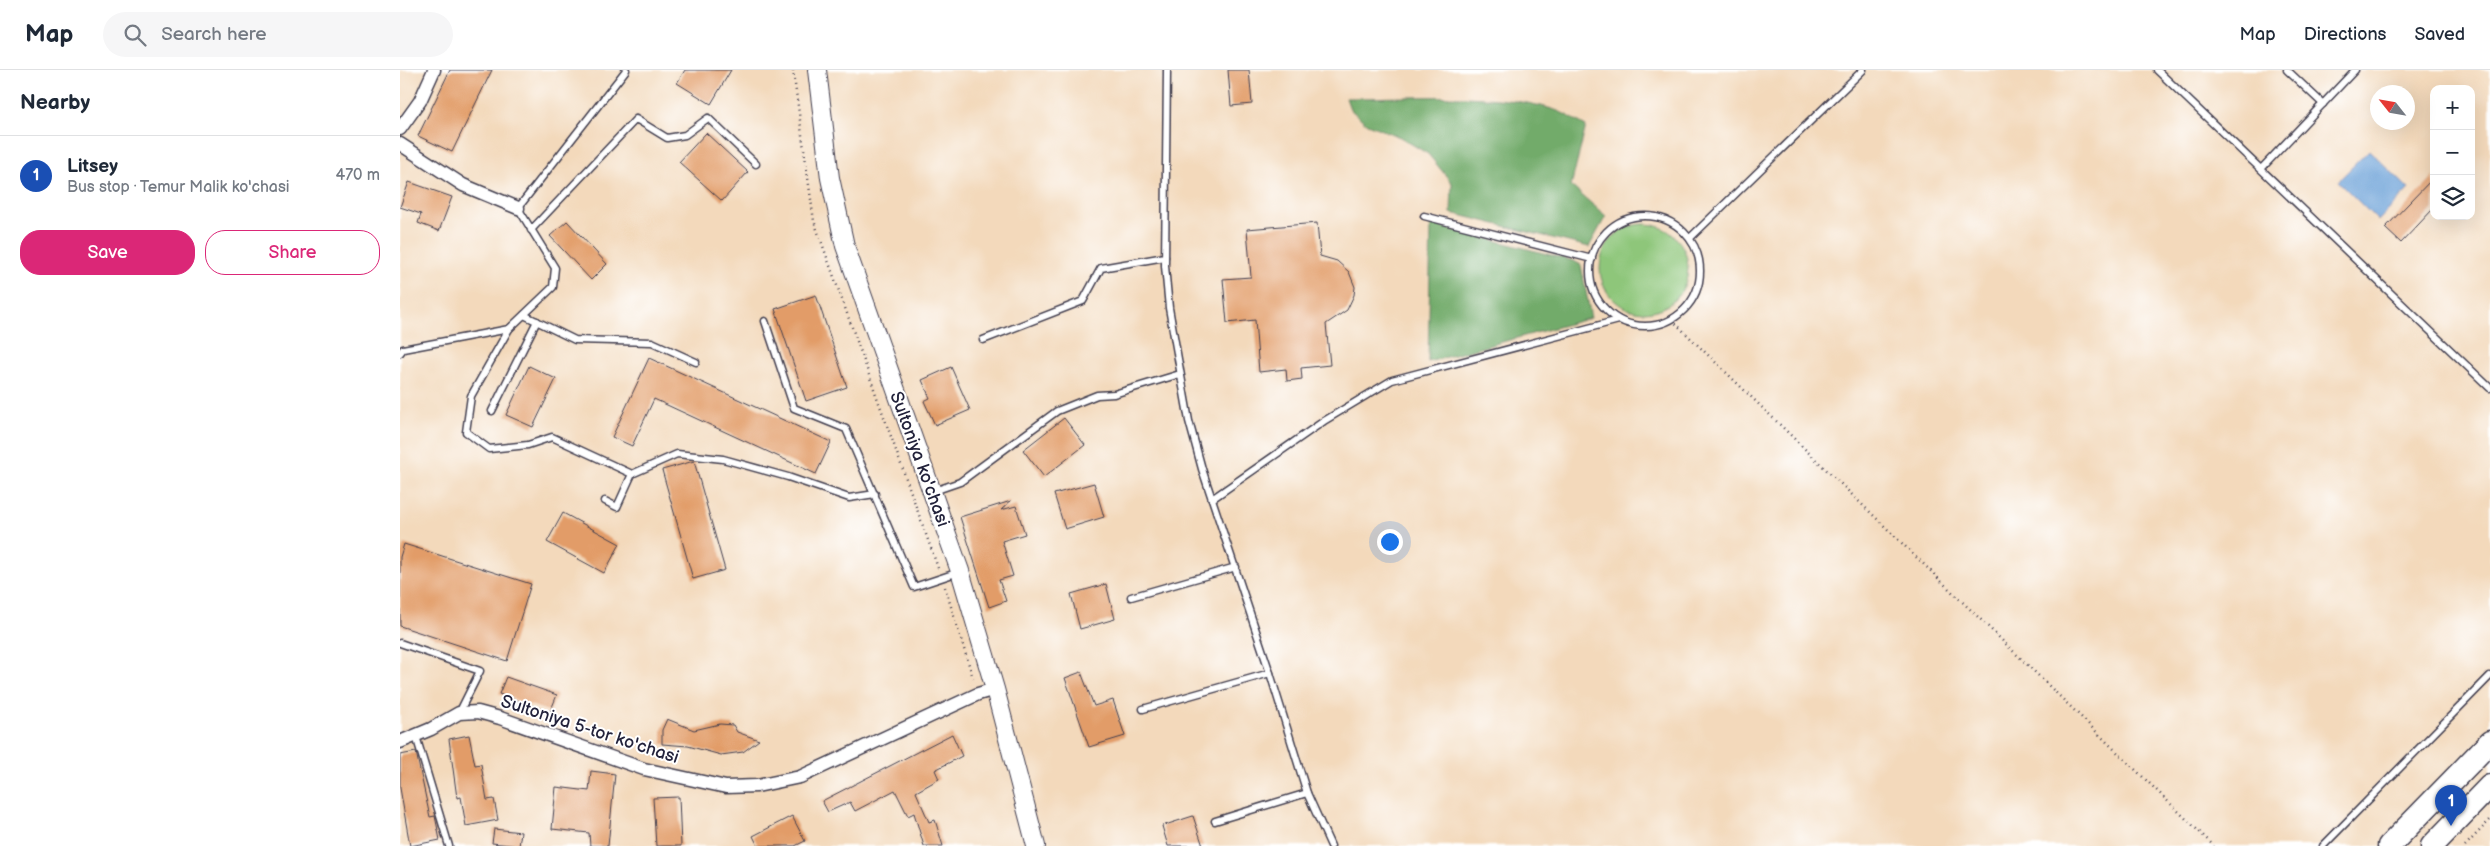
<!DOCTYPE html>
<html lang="en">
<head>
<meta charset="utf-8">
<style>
	body { margin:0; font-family:"Balsamiq Sans",sans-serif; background:#f6f6f7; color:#1f2937 }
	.controls { position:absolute; right:15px; top:15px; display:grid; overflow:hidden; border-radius:10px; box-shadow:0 5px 20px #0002 }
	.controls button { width:45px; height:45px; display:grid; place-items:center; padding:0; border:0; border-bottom:1px solid #e0e1e3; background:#fff; color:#1f2937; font:25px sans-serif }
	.compass { position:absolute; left:1970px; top:15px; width:45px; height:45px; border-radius:50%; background:#fff; box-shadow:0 5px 20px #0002; rotate:301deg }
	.you { position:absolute; left:989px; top:471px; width:18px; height:18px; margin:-12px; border:4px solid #fff; border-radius:50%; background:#1a73e8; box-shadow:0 0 0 8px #1a73e833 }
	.badge { display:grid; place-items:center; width:32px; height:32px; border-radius:50%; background:#db2777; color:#fff; font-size:16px; font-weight:700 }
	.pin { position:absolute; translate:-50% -41px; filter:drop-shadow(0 1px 2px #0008) }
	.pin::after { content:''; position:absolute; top:26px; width:18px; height:15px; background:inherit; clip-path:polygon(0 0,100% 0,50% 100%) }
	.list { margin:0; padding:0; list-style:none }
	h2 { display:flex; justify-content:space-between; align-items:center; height:65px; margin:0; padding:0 20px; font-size:21px }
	h2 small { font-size:16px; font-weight:400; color:#747a83 }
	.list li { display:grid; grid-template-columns:32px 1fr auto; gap:15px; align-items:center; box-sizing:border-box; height:80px; padding:0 20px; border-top:1px solid #e0e1e3 }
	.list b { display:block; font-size:19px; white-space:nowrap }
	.list p { margin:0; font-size:16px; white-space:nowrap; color:#747a83 }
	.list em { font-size:16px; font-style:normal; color:#747a83 }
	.actions { display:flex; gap:10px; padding:15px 20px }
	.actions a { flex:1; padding:11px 0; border:1px solid #db2777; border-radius:20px; text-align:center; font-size:18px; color:#db2777 }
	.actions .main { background:#db2777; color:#fff }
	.icon { flex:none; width:28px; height:28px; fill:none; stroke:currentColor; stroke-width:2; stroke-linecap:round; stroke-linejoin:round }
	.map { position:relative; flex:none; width:2090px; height:776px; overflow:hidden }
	header { display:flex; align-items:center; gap:30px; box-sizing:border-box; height:70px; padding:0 25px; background:#fff; border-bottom:1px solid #e0e1e3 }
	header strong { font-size:24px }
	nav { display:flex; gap:28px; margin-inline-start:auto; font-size:18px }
	.search { width:350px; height:45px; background:#f6f6f7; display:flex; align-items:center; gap:12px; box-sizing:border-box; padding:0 18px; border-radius:28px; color:#747a83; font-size:19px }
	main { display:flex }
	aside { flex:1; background:#fff }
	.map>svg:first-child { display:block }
	.green { fill:#8ec67a; stroke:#58745a }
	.forest { fill:#72ab6a; stroke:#4a6652 }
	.water { fill:#6ba0d7; stroke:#466189 }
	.building { fill:#e29c67 }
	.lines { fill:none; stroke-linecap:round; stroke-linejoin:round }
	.lane-casing { stroke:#413d4e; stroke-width:9 }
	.street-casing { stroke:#413d4e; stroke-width:15 }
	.secondary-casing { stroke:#413d4e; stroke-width:20 }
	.highway-casing { stroke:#413d4e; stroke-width:25 }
	.path { stroke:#413d4e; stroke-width:2.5; stroke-dasharray:1 4; stroke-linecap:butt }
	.lane { stroke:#fff; stroke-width:6 }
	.street { stroke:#fff; stroke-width:12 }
	.secondary { stroke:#fff; stroke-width:18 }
	.highway { stroke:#fff; stroke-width:22 }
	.labels { text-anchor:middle; stroke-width:4; stroke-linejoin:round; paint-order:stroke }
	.street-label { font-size:18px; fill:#22223b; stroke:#fff }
</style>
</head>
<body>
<header>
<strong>Map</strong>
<div class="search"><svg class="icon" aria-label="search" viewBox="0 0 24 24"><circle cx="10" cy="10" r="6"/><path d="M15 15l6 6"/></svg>Search here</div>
<nav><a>Map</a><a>Directions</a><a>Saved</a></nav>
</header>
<main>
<aside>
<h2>Nearby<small></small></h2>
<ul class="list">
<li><span class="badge" style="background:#1a4fb4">1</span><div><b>Litsey</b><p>Bus stop · Temur Malik ko'chasi</p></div><em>470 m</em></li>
</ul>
<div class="actions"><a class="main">Save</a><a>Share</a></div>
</aside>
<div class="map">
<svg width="2090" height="776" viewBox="0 0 2090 776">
	<rect width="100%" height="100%" fill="#fff"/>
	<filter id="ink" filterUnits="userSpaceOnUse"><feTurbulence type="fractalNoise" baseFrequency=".02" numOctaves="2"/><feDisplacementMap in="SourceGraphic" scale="10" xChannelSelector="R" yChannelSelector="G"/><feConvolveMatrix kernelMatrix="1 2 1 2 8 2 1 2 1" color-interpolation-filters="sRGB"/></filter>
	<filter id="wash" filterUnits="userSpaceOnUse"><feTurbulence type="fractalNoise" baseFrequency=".0096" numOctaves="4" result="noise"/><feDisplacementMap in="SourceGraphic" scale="20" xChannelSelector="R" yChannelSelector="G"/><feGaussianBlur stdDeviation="1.12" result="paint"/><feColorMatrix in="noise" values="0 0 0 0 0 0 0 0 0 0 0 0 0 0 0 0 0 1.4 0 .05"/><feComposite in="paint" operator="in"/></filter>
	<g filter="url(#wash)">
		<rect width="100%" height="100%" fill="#f3d9bb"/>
		<circle class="green" cx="1244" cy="198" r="44"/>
		<g class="forest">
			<path d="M946 28C1007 28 1095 21 1152 39 1163 42 1175 50 1186 56L1171 116 1206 146 1189 177 1051 143 1052 113 1028 84 1000 67 967 54 950 39Z"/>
			<path d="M1031 154 1174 191 1181 195 1191 248 1028 292Z"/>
		</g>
		<path class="water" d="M1969 80 2009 119 1978 151 1938 111Z"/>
		<g id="blocks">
			<g class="building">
				<path d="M50 0H92L52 82 18 66Z"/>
				<path d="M285 0H331L311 34 277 13Z"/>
				<path d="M828 0H849L852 34 831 36Z"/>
				<path d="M306 63 348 102 322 131 279 92Z"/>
				<path d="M2034 107V138L2001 173 1985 158Z"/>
				<path d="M9 112 52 127 39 161 18 153 21 144 0 137Z"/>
				<path d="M167 151 207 194 191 210 150 166Z"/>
				<path d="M917 153 920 186 937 191 949 202 955 217 954 225 947 240 926 254 930 295 901 298 902 309 887 311 886 299 859 302 855 250 827 253 823 209 851 207 847 159Z"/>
				<path d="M416 225 447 317 406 331 375 239Z"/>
				<path d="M249 288 431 372 416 404 254 329 232 376 212 367Z"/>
				<path d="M129 296 156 309 133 357 106 345Z"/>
				<path d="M551 297 570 340 535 355 524 331 530 328 522 310Z"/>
				<path d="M664 348 685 375 644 407 623 380Z"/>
				<path d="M294 391 325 500 293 509 262 400Z"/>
				<path d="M694 413 704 447 665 459 654 424Z"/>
				<path d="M611 431 601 440 616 436 625 464 602 471 613 506 599 510 606 531 589 537 560 447Z"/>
				<path d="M163 443 220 474 204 503 147 472Z"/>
				<path d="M4 474 131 514 107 591 0 556V487Z"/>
				<path d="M706 514 715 549 680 559 671 524Z"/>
				<path d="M681 602 694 636 713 630 725 666 689 677 665 608Z"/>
				<path d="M106 607 157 625 150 642 99 624Z"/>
				<path d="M267 649 294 660 320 654 333 655 337 662 359 670 343 682 321 685 288 676 262 674V660Z"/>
				<path d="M552 664 562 686 535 700 539 709 516 722 529 752 535 750 543 776H524L514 743 508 746 495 720 455 741 450 732 428 742 422 731Z"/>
				<path d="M69 665 75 695 81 694 87 730 94 729 98 750 66 756 61 727 57 728 49 669Z"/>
				<path d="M16 682 30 747 35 746 40 770 10 776 0 718V685Z"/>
				<path d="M191 701 215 704 208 776H190L189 763 152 759 156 717 189 721Z"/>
				<path d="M279 727 281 776H256L253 728Z"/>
				<path d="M392 746 405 771 395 776H358L353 766Z"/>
				<path d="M793 746 803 776H768L762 756Z"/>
				<path d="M94 759 121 762 119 776 92 773Z"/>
			</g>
		</g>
	</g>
	<g filter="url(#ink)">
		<use href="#blocks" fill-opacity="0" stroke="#413d4e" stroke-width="1"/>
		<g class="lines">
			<g class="lane-casing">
				<g id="lane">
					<path d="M767 0 765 196 769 238 789 351 802 399 870 603 907 723 931 776"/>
					<path d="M1757 0 2090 318"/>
					<path d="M1887 0 1923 34"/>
					<path d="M1862 98 1955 0"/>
					<path d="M1024 146 1192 189"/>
					<circle cx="1245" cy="201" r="55"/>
					<path d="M131 160 236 49 267 68 285 65 308 48 356 94"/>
					<path d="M1290 168 1463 0"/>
					<path d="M124 245 175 270 252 272 296 292"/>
					<path d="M365 251 394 338 446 359 514 517 559 502"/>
					<path d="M109 259 71 326 66 362 89 379 128 375 152 367 232 404 277 384 323 389 388 407 449 428 475 424"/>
					<path d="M583 270 683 231 701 198 765 187"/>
					<path d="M0 283 3 279 109 259 153 217 155 198 118 138 226 0"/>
					<path d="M92 341 137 251"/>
					<path d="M534 421 560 412 657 341 697 325 714 324 780 304"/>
					<path d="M812 429 924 351 992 310 1219 250"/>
					<path d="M205 431 217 437 232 404"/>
					<path d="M731 527 836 497"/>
					<path d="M0 573 80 601 59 643"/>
					<path d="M743 639 870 603"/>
					<path d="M16 666 49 776"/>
					<path d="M815 751 907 723"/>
					<path d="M1923 776 2090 606"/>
				</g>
			</g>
			<g class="street-casing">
				<g id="street">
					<path d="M0 59 20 31 34 0"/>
					<path d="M0 74 63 115 118 138"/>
					<path d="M0 672 31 659 59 643 78 642 100 648 244 699 326 717 357 716 400 707 578 624 595 619"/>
				</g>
			</g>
			<g class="secondary-casing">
				<path id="secondary" d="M417 0 430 108 445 176 560 501 595 619 636 776"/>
			</g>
			<g class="highway-casing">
				<g id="highway">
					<path d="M1989 776 2090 672"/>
					<path d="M2032 776 2090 716"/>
				</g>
			</g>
			<g class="path">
				<path d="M393 0 414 151 538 498"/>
				<path d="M1272 250 1814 776"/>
				<path d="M545 517 573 608"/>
				<path d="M2065 776 2090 750"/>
			</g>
			<use href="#lane" class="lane"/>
			<use href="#street" class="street"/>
			<use href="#secondary" class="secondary"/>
			<use href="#highway" class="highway"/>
		</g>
	</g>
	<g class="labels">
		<g class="street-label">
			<text transform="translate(520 389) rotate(70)" y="6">Sultoniya ko'chasi</text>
			<text transform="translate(190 659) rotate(18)" y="6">Sultoniya 5-tor ko'chasi</text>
		</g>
	</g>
</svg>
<div class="controls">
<button>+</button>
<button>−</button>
<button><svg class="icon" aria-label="layers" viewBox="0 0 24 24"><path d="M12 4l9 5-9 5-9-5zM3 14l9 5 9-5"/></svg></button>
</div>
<svg class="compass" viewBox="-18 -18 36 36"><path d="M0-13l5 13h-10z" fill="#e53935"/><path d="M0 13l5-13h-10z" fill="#747a83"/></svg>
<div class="you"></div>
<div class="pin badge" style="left:2051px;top:756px;background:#1a4fb4">1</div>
</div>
</main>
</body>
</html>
